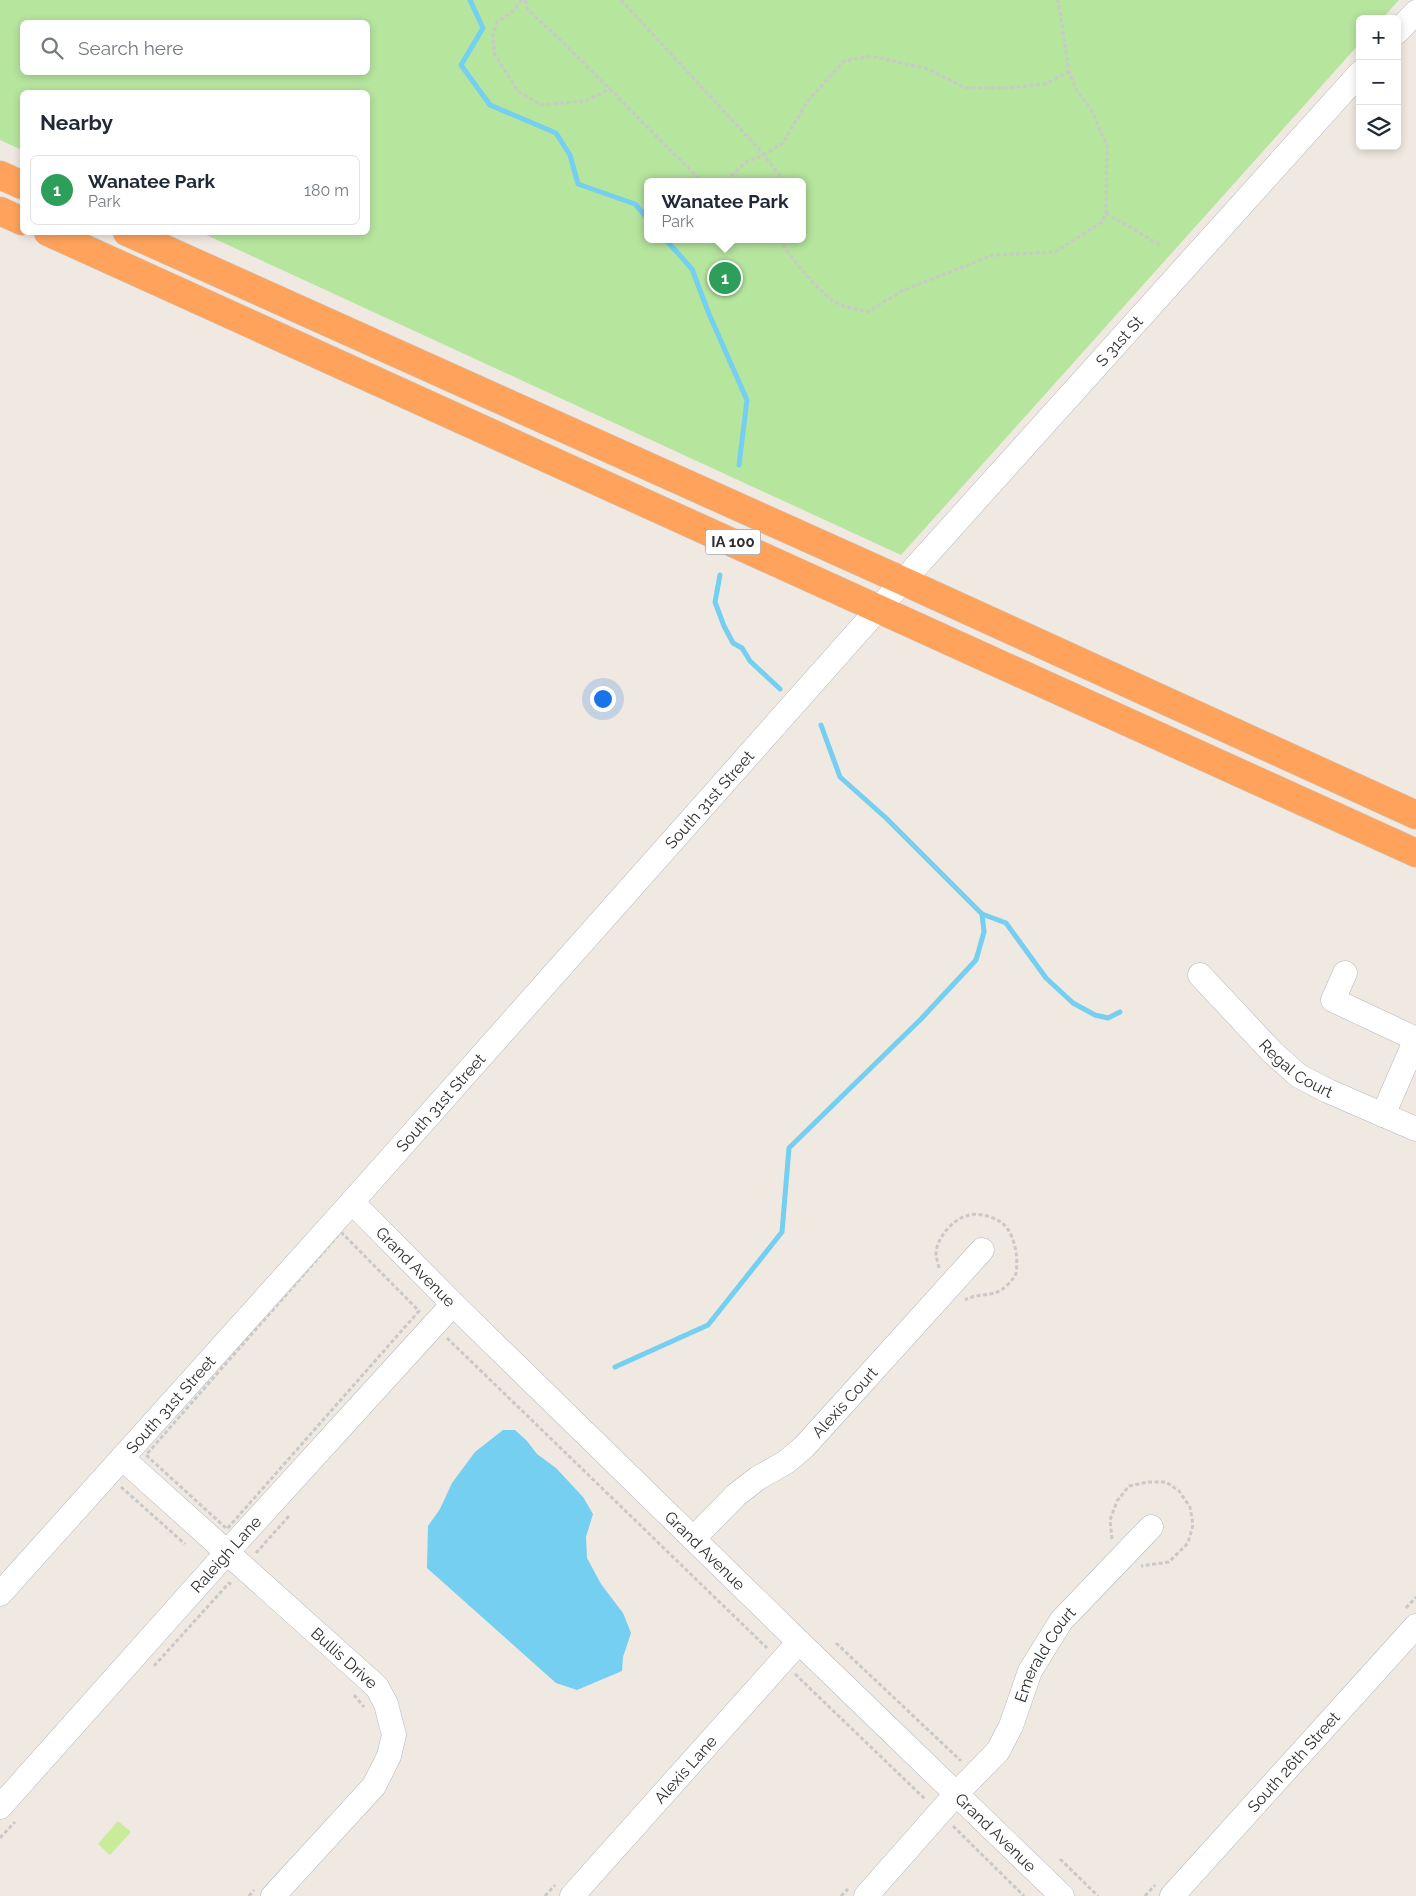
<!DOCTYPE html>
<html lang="en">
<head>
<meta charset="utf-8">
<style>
	body { margin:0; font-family:Raleway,sans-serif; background:#f6f6f7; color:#1f2937 }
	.controls { position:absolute; right:15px; top:15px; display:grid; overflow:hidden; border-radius:8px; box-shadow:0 2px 8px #0003 }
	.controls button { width:45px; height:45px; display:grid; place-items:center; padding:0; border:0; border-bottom:1px solid #e0e1e3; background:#fff; color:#1f2937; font:25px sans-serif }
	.you { position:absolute; left:602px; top:698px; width:18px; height:18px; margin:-12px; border:4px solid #fff; border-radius:50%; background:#1a73e8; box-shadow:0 0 0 8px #1a73e833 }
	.badge { display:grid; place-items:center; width:32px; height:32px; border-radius:50%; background:#db2777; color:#fff; font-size:16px; font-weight:700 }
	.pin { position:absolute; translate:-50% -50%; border:2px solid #fff; box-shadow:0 1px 5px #0006 }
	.popup { position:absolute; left:644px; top:178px; width:162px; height:65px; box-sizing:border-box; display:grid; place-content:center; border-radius:8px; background:#fff; filter:drop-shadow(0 1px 4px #0005); font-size:16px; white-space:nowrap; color:#747a83 }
	.popup b { font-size:19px; color:#1f2937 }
	.popup::after { content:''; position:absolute; left:50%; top:100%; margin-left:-10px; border:10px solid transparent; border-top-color:#fff }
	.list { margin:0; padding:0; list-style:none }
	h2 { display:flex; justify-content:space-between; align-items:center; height:65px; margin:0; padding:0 20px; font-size:21px }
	h2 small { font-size:16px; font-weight:400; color:#747a83 }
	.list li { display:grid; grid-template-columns:32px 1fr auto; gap:15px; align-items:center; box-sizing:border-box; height:70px; margin:0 10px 10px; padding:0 10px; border:1px solid #e0e1e3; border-radius:8px }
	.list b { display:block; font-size:19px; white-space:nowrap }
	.list p { margin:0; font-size:16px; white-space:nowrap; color:#747a83 }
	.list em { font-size:16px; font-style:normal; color:#747a83 }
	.icon { flex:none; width:28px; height:28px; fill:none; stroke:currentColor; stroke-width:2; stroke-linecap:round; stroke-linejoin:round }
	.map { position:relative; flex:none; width:1416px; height:1896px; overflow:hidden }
	.search { position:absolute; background:#fff; box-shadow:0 2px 8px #0003; left:20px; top:20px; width:350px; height:55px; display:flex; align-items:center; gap:12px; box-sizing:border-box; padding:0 18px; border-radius:8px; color:#747a83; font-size:19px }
	.panel { position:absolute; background:#fff; box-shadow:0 2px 8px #0003; left:20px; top:90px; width:350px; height:145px; border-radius:8px }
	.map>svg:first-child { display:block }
	.green { fill:#b6e59e; fill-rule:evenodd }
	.pitch { fill:#c9ec9a }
	.water { fill:#75cff0 }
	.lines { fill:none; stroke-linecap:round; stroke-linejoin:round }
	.stream { stroke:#75cff0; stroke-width:5 }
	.minor-casing { stroke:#b4b7c1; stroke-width:25 }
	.highway-casing { stroke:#c9c9c9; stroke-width:29 }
	.path { stroke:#c9c9c9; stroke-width:3; stroke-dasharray:4 2.5; stroke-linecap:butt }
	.minor { stroke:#fff; stroke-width:24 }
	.highway { stroke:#ffa35c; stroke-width:28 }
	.labels { text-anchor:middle; stroke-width:4; stroke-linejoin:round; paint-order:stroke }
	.shield { fill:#fff; stroke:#6d6d6d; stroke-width:1 }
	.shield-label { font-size:15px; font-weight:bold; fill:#2e2e2e }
	.street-label { font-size:16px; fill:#2e2e2e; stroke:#fff }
</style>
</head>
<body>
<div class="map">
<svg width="1416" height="1896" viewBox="0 0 1416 1896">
	<rect width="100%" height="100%" fill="#efe9e1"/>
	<path class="green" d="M0 0H1399L1382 19H1360V43L901 555 202 233 368 232V92H22V150L0 140ZM22 22H368V72H22ZM648 182H802V239H648Z"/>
	<path class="pitch" d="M118 1821 131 1832 110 1855 98 1844Z"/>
	<path class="water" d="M503 1430H515L527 1441 537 1454 556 1468 583 1497 593 1514 586 1537 587 1558 601 1584 623 1613 631 1633 623 1657 622 1671 577 1690 556 1683 427 1568 428 1526 440 1509 452 1483 475 1452Z"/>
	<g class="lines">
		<g class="stream">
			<path d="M470 0 483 28 461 65 490 105 556 133 570 155 578 184 635 204 648 219"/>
			<path d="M665 239 692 269 709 314 747 400 739 465"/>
			<path d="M720 575 715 602 724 626 733 643 742 648 750 661 780 689"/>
			<path d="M821 725 840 777 886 818 982 914 1006 923 1046 978 1073 1003 1095 1015 1108 1018 1120 1012"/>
			<path d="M615 1367 708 1325 782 1232 789 1148 921 1019 976 960 984 932 982 914"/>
		</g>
		<g class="minor-casing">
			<g id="minor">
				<path d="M1397 32 1416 12"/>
				<path d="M1345 973 1333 1000 1416 1039 1383 1115"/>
				<path id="s1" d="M1200 975 1272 1052 1299 1076 1328 1091 1416 1129"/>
				<path id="s2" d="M352 1202 453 1304 799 1642 1062 1896"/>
				<path id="s3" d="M122 1458 377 1687 386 1704 394 1735 389 1756 374 1786 273 1896"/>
				<path id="s4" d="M694 1538 736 1495 758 1478 786 1462 804 1447 982 1250"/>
				<path id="s5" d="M0 1594 352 1202 903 581 1360 73"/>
				<path id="s6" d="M0 1807 239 1539 453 1304"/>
				<path id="s7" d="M572 1896 799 1642"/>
				<path id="s8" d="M866 1896 956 1794 998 1751 1011 1726 1030 1671 1061 1621 1151 1527"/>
				<path id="s9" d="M1172 1896 1416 1626"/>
			</g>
		</g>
		<g class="highway-casing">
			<g id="highway">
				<path d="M0 175 22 185"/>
				<path d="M0 211 22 221"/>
				<path d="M48 232 1416 853"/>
				<path d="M127 232 903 581 1416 815"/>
			</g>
		</g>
		<g class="path">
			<path d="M522 0 511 13 497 22 493 34 494 53 518 91 541 105 586 101 611 88"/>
			<path d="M525 0 528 10C588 64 642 124 701 180L706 182"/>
			<path d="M621 0 759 149 785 182"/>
			<path d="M728 182 732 175 746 162 764 155 783 143 807 102 844 61 871 56 928 69 965 88H1008L1046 84 1069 71"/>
			<path d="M1106 213 1160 245"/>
			<path d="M780 239C788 256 818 290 833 301 842 307 857 309 867 312L902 291 993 255 1055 252 1102 222 1106 213 1107 147 1093 113 1076 89 1069 71 1058 0"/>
			<path d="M341 1232 419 1311 227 1529 146 1455Z"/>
			<path d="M939 1268C938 1263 936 1258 936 1253 937 1238 952 1220 966 1216 976 1212 991 1216 999 1221 1014 1229 1019 1257 1016 1273 1015 1278 1006 1287 1001 1290 990 1297 977 1293 965 1300"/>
			<path d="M447 1338 767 1648"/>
			<path d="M121 1487 185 1544"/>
			<path d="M1112 1539 1110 1520 1117 1501 1129 1486 1148 1482H1166L1179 1491 1190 1507 1193 1525 1188 1543 1169 1562 1141 1566"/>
			<path d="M256 1553 289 1516"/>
			<path d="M1406 1608 1416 1597"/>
			<path d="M836 1643 960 1760 961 1759"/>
			<path d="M154 1666 229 1583 232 1585"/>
			<path d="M795 1674 926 1800"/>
			<path d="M354 1695 364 1707"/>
			<path d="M953 1828 954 1827 1024 1896"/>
			<path d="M0 1838 15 1822"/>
			<path d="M1060 1859 1098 1896"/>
			<path d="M249 1896 254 1890"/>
			<path d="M545 1896 555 1885"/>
			<path d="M841 1896 848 1889"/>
			<path d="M1145 1896 1155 1885"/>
		</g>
		<use href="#minor" class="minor"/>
		<use href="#highway" class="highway"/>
	</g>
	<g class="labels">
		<rect class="shield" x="705.5" y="529.5" width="55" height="25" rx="4"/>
		<g class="shield-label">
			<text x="733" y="547">IA 100</text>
		</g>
		<g class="street-label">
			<text dy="6" stroke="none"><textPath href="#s5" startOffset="1680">S 31st St</textPath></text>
			<text dy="6" stroke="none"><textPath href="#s5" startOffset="1065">South 31st Street</textPath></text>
			<text dy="6" stroke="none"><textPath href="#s1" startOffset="135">Regal Court</textPath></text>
			<text dy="6" stroke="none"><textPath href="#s5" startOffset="660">South 31st Street</textPath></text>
			<text dy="6" stroke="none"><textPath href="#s2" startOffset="91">Grand Avenue</textPath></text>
			<text dy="6" stroke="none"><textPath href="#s4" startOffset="204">Alexis Court</textPath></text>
			<text dy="6" stroke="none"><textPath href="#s5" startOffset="255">South 31st Street</textPath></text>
			<text dy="6" stroke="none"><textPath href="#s2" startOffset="496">Grand Avenue</textPath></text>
			<text dy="6" stroke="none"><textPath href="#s6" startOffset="339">Raleigh Lane</textPath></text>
			<text dy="6" stroke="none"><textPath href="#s8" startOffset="304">Emerald Court</textPath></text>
			<text dy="6" stroke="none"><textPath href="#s3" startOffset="299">Bullis Drive</textPath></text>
			<text dy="6" stroke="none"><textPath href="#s9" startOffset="181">South 26th Street</textPath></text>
			<text dy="6" stroke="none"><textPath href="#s7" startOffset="170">Alexis Lane</textPath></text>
			<text dy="6" stroke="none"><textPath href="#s2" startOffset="901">Grand Avenue</textPath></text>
		</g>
	</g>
</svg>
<div class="controls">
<button>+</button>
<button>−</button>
<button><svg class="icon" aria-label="layers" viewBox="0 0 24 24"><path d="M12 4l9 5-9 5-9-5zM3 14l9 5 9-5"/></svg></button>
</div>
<div class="you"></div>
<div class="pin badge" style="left:725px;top:278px;background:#2e9e5b">1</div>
<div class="popup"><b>Wanatee Park</b>Park</div>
<div class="search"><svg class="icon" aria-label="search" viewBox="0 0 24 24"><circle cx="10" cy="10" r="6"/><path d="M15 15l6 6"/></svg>Search here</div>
<section class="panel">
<h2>Nearby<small></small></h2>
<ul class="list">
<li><span class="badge" style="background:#2e9e5b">1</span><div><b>Wanatee Park</b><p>Park</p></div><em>180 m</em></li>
</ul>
</section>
</div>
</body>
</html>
